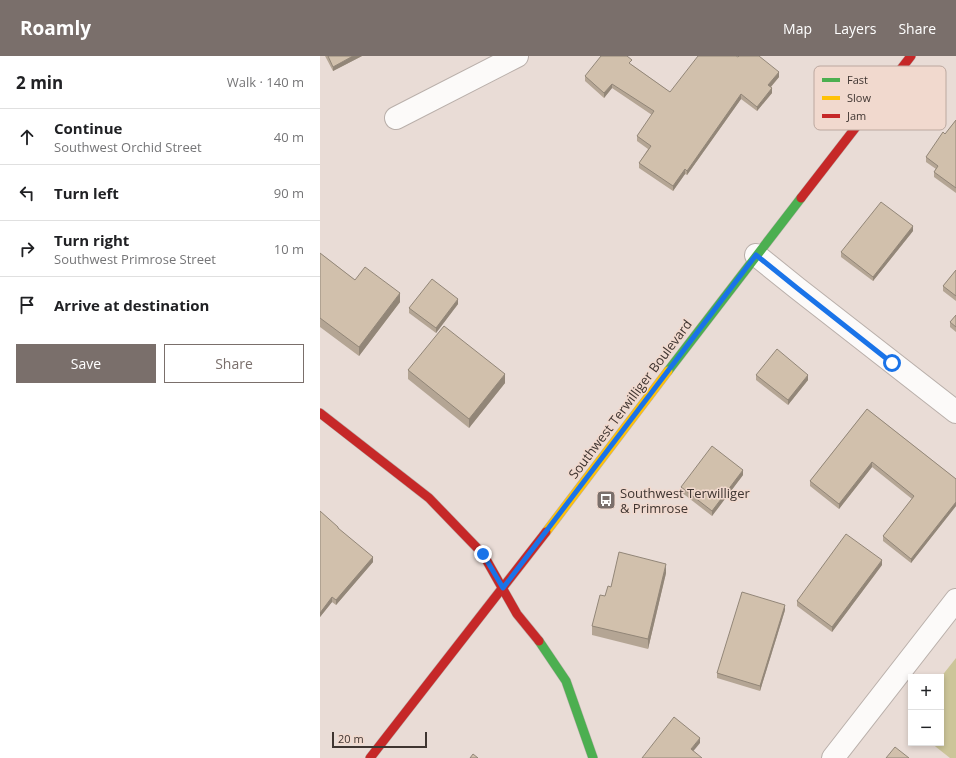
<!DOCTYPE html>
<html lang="en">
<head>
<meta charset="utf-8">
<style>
	body { margin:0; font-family:"Open Sans",sans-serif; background:#f6f6f6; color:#202124 }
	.controls { position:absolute; right:12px; bottom:12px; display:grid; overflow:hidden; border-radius:0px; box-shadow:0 2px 6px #0003 }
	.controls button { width:36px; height:36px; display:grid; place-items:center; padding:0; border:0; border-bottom:1px solid #e0e0e0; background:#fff; color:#202124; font:20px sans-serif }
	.scale { position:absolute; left:12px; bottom:10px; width:95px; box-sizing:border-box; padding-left:4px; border:2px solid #3f3531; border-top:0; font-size:11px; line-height:14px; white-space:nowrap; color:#3f3531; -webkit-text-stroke:3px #f1d9ce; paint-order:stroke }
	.stop { position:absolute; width:12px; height:12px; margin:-9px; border:3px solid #1a73e8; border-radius:50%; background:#fff }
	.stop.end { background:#1a73e8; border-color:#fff; box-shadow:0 1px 4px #0008 }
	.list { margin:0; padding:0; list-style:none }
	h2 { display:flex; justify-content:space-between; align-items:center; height:52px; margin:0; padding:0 16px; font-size:17px }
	h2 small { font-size:13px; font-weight:400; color:#757577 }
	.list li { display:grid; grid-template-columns:26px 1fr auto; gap:12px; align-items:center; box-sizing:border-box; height:56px; padding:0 16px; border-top:1px solid #e0e0e0 }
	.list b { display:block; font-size:15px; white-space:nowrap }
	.list p { margin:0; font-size:13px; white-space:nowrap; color:#757577 }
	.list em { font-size:13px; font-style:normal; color:#757577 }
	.actions { display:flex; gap:8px; padding:12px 16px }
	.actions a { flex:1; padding:9px 0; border:1px solid #7a6f6b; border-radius:0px; text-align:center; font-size:14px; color:#7a6f6b }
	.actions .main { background:#7a6f6b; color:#fff }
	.icon { flex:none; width:22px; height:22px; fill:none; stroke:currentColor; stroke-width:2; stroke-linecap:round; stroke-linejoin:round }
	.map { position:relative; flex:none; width:636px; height:702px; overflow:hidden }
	header { display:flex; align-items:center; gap:24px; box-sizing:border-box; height:56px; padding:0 20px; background:#7a6f6b; color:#fff }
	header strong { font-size:19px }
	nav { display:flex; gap:22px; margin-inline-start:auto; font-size:14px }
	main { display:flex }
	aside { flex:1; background:#fff }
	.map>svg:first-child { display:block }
	.green { fill:#ccc599 }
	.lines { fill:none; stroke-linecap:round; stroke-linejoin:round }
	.street-casing { stroke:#b9afaa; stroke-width:24 }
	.fast-casing { stroke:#b9afaa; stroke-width:10 }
	.slow-casing { stroke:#b9afaa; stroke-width:10 }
	.jam-casing { stroke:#b9afaa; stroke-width:10 }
	.street { stroke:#fcfaf9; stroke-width:22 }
	.fast { stroke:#4caf50; stroke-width:9 }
	.slow { stroke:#ffc107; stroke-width:9 }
	.jam { stroke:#c62828; stroke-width:9 }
	.wall { fill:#b4a594 }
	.shaded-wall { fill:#928678 }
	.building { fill:#d1c0ac; stroke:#928678 }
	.route { stroke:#1a73e8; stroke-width:5 }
	.labels { text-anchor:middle; stroke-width:3; stroke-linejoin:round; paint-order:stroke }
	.street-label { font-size:13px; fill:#3f3531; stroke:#f1d9ce }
	.poi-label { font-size:13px; fill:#3f3531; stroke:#f1d9ce; text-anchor:start }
	.key { fill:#f1d9ce; stroke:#bca89f; stroke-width:1 }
	.key-label { font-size:11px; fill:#3f3531 }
</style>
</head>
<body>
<header>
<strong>Roamly</strong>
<nav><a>Map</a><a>Layers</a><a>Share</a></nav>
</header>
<main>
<aside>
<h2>2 min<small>Walk · 140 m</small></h2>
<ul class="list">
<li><svg class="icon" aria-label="ahead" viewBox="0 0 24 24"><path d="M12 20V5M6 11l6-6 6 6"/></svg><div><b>Continue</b><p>Southwest Orchid Street</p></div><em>40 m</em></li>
<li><svg class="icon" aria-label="left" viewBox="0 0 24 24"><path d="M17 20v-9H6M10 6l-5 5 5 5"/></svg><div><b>Turn left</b></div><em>90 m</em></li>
<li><svg class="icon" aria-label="right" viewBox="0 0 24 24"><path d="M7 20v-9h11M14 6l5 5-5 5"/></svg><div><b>Turn right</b><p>Southwest Primrose Street</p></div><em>10 m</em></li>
<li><svg class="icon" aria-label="arrive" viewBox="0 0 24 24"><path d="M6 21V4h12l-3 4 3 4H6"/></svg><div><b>Arrive at destination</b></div></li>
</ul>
<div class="actions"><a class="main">Save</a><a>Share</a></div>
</aside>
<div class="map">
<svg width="636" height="702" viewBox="0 0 636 702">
	<rect width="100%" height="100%" fill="#e9dcd6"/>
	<path class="green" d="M636 602V702H630L611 687H621V621Z"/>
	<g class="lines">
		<g class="street-casing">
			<g id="street">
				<path d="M76 62 197 0"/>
				<path d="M436 199 477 232 636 356"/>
				<path d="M513 702 636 544"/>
			</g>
		</g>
		<g class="fast-casing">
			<g id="fast">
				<path d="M348 315 481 142"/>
				<path d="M219 585 246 625 273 702"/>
			</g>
		</g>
		<g class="slow-casing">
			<path id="slow" d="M226 476 348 315"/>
		</g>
		<g class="jam-casing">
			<g id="jam">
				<path d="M481 142 591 0"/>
				<path d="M0 357 109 442 163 498 197 558 219 585"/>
				<path d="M50 702 226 476"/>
			</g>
		</g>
		<use href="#street" class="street"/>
		<use href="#fast" class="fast"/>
		<use href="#slow" class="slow"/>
		<use href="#jam" class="jam"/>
	</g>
	<g class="wall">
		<path d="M5 0H42L13 15Z"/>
		<path d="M418 1 459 21 451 31 452 37 437 55 421 43 367 119 365 118 353 135 319 112V107L328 93 317 85V80L332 59 292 32 284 42 265 25V20L312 9 350 36Z"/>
		<path d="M636 64V137L614 121V116L616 113 606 106V101L625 78Z"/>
		<path d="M593 175 553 225 521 201V196Z"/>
		<path d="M0 197 35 224 80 246 39 300 0 271Z"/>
		<path d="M636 214V245L623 235V230Z"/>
		<path d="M138 248 116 277 89 257V252Z"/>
		<path d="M636 259V276L630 271V266Z"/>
		<path d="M88 314 185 327 149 372 88 323Z"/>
		<path d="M436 319 488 324 468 349 436 324Z"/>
		<path d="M547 353 636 423V450L591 507 563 485V480L592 443 552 411 519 453 490 430V425Z"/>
		<path d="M423 419 392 460 361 436V431Z"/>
		<path d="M0 455 53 506 16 549 12 546 0 561Z"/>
		<path d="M562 509 512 576 477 550V545Z"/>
		<path d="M346 517 328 593 272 579V570L285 540 291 531Z"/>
		<path d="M465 554 440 635 397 622V617Z"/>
	</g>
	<g class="shaded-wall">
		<path d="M33 0H42L13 15V11Z"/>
		<path d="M459 16V21L448 34V29Z"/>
		<path d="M292 28V32L284 42V37Z"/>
		<path d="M452 32V37L437 55V51Z"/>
		<path d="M421 38V43L367 119V115Z"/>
		<path d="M365 113V118L353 135V130Z"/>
		<path d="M593 170V175L553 225V221Z"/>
		<path d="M80 237V246L39 300V291Z"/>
		<path d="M138 243V248L116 277V272Z"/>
		<path d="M185 318V327L149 372V363Z"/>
		<path d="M488 319V324L468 349V344Z"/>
		<path d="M552 406V411L519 453V448Z"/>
		<path d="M423 414V419L392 460V455Z"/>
		<path d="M636 446V450L591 507V503Z"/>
		<path d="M53 501V506L16 549V544Z"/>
		<path d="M562 504V509L512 576V571Z"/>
		<path d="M346 508V517L328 593V583Z"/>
		<path d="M12 541V546L0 561V557Z"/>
		<path d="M465 549V554L440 635V630Z"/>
		<path d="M380 682V687L371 698V693Z"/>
	</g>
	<g class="building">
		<path d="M8 0H33L13 11Z"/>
		<path d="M281 0H307L312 4 309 7 350 36 378 0H416L418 1 419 0H439L459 16 448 29 452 32 437 51 421 38 367 115 365 113 353 130 319 107 331 90 317 80 334 55 292 28 284 37 265 20Z"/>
		<path d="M636 64V132L614 116 618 110 606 101 623 76 625 78Z"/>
		<path d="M561 146 593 170 553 221 521 196Z"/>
		<path d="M0 197 35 224 45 211 80 237 39 291 0 262Z"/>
		<path d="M636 214V240L623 230Z"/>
		<path d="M112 223 138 243 116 272 89 252Z"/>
		<path d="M636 259V271L630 266Z"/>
		<path d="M124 270 185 318 149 363 88 314Z"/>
		<path d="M457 293 488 319 468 344 436 319Z"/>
		<path d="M547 353 636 423V446L591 503 563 480 594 440 552 406 519 448 490 425Z"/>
		<path d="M392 390 423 414 392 455 361 431Z"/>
		<path d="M0 455 18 471V472L53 501 16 544 12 541 0 557Z"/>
		<path d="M526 478 562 504 512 571 477 545Z"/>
		<path d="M299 496 346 508 328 583 272 570 280 539 285 540 288 530 291 531Z"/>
		<path d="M422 536 465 549 440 630 397 617Z"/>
		<path d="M354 661 380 682 371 693 382 702H322Z"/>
		<path d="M575 691 589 702H566Z"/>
		<path d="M153 698 158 702H150Z"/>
	</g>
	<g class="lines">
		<path class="route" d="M163 498 183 532 436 199 477 232 572 307"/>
	</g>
	<defs>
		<g id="bus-square" transform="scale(1)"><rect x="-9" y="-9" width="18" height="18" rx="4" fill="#7a6f6b" stroke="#f1d9ce"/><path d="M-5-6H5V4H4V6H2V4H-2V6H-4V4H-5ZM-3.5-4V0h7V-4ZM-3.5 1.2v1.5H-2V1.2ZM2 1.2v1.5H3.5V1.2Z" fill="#fff"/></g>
	</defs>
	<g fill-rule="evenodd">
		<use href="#bus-square" x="286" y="444"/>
	</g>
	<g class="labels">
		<g class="street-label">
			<text transform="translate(310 343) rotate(-53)" y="5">Southwest Terwilliger Boulevard</text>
		</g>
		<g class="poi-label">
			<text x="300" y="442">Southwest Terwilliger<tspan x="300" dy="15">&amp; Primrose</tspan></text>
		</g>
	</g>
	<rect x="494" y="10" width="132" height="64" rx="6" class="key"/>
	<rect x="502" y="22" width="18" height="4" fill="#4caf50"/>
	<rect x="502" y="40" width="18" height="4" fill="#ffc107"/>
	<rect x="502" y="58" width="18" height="4" fill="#c62828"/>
	<g class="key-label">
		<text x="527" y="28">Fast</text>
		<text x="527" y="46">Slow</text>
		<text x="527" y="64">Jam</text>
	</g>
</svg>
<div class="controls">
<button>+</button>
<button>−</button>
</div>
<div class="scale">20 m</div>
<div class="stop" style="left:572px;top:307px"></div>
<div class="stop end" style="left:163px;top:498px"></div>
</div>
</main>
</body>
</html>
